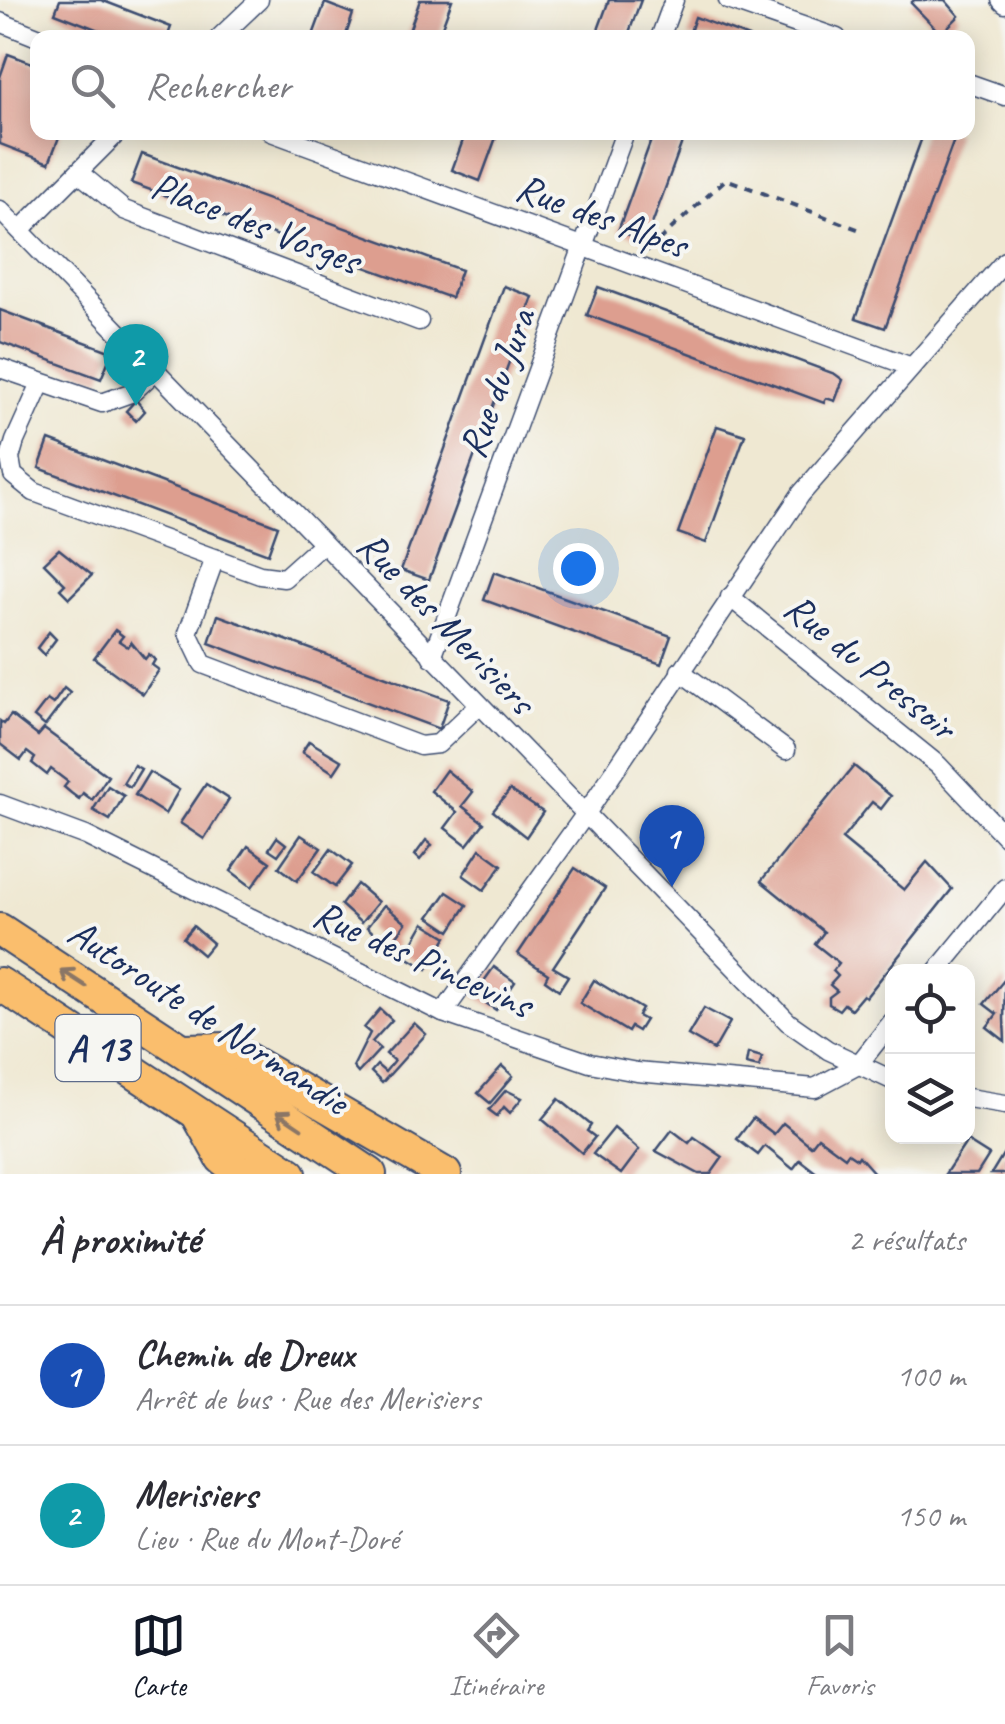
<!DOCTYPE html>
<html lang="fr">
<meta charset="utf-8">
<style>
:root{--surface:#fff;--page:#f7f7f7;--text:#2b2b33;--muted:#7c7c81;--line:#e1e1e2;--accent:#111827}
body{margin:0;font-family:Caveat,sans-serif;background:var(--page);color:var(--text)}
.controls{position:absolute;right:30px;bottom:30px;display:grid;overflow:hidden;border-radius:20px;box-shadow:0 5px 25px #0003}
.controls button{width:90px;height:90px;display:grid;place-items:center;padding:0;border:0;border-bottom:2px solid var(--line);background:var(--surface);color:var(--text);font:50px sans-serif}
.you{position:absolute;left:578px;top:568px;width:35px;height:35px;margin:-25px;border:8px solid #fff;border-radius:50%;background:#1a73e8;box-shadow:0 0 0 15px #1a73e833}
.badge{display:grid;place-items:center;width:65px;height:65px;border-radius:50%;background:var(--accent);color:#fff;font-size:32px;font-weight:700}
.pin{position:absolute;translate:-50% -82px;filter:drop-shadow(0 2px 5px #0008)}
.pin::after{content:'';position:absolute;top:52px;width:35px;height:30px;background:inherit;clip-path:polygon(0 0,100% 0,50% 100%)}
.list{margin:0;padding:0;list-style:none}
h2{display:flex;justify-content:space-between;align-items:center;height:130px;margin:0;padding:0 40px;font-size:42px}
h2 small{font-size:32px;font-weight:400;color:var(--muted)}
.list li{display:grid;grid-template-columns:65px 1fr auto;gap:30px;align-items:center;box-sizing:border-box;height:140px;padding:0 40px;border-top:2px solid var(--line)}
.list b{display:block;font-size:38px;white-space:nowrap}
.list p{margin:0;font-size:32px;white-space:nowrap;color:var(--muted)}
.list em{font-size:32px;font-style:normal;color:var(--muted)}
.icon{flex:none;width:55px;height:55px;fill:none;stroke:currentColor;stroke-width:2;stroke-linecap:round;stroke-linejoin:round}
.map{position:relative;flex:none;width:1005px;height:1174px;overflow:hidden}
.search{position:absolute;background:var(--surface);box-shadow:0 5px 25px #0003;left:30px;right:30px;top:30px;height:110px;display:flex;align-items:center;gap:25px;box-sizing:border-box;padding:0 35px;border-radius:20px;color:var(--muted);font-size:38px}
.sheet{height:410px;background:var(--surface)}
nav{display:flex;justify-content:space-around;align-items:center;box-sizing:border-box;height:140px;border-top:2px solid var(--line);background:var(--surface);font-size:28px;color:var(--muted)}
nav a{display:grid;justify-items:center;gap:5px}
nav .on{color:var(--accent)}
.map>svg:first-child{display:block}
.building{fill:#dd9e8f}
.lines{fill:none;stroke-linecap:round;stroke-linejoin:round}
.minor-casing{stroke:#3b4b6f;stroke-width:21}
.motorway-casing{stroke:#3b4b6f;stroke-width:36}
.path{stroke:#3b4b6f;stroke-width:4;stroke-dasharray:8 8;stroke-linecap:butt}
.minor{stroke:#fff;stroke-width:18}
.motorway{stroke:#fabe6d;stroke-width:32}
.oneway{stroke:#8a7666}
.labels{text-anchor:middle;stroke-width:8;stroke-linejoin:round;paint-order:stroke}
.shield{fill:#f6f6f2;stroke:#5d6b8a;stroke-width:2.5}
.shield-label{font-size:38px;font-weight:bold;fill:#1b2f5e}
.street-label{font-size:40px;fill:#1b2f5e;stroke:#f6f6f2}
</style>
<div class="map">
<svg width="1005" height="1174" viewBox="0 0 1005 1174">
<rect width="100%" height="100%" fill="#f6f6f2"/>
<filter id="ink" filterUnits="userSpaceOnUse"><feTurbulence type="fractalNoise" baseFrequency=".01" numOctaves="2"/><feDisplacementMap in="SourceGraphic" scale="20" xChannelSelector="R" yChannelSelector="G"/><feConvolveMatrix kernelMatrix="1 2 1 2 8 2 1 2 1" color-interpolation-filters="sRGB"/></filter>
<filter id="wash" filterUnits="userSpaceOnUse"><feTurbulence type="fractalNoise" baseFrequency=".0048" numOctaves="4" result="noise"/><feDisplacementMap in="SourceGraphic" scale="40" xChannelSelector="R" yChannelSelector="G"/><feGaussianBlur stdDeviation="2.25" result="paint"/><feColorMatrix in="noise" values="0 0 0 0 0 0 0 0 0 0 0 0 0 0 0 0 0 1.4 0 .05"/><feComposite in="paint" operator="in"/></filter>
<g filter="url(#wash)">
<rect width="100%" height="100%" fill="#efe8d2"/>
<g id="blocks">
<g class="building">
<path d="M60,0H101L171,27L167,38H119L55,13Z"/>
<path d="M420,0H452L438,38L408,34Z"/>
<path d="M609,0H641L627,38H595Z"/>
<path d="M914,0H945L959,16L941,34L911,3Z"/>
<path d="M325,3L353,14L345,38H312Z"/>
<path d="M695,17L749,37V38H688Z"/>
<path d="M8,54L38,65V132H61L49,163L0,144V77Z"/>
<path d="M466,132H498L480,181L452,170Z"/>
<path d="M654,132L685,134L646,241L618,231Z"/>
<path d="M924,132H957L885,328L856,318Z"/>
<path d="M142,154L461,270L451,298L131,183Z"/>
<path d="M504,286L533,297L429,580L401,570Z"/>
<path d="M598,287L835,374L843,380L835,401L826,398L824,403L587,315Z"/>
<path d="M0,310L112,352L101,379L0,342Z"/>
<path d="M136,400L145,411L136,421L126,411Z"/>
<path d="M717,426L745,435L706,543L678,533Z"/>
<path d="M49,440L278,526L268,554L39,468Z"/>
<path d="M59,549L92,575L69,598L60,589L65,584L44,563Z"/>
<path d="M494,572L671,636L661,664L484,600Z"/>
<path d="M218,615L449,700L439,729L209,643Z"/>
<path d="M115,630L123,636L119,641L128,647L131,642L145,659L149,654L155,660L152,665L159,670L143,694L94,658Z"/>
<path d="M49,632L56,639L44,655L37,648Z"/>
<path d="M64,688L70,693L45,726L34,717L47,700L53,704Z"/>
<path d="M11,715L38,736L44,729L108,776L92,800L83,793L79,799L71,793L64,787L68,782L51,769L47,775L32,763L35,758L27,752L21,760L0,744V721L4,724Z"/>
<path d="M309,741L342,761L334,773L302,752Z"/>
<path d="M134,765L141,769L130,787L123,783Z"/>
<path d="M854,766L891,796L881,809L872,802L842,839L904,890L927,862L952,889L866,997L863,995L851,1009L844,1004L839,1010L829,1004V997L837,991L830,985L838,976L833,971L839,963L815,944L824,932L761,881Z"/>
<path d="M446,770L473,792L462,806L484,823L467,845L445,828L457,812L431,791Z"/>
<path d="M149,772L179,790L165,814L135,795Z"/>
<path d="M206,784L229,799L204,839L180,823Z"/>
<path d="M108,786L124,796L110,820L93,810Z"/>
<path d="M510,790L543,812L526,837L493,811Z"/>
<path d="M301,835L321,848L297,881L279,867Z"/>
<path d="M277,837L286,844L278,855L269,849Z"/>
<path d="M426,840L432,845L420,860L415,855Z"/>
<path d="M248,846L270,862L252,887L231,871Z"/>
<path d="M331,849L352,865L335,887L314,872Z"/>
<path d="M480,849L502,865L484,890L463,875Z"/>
<path d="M575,868L605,888L553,967L568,976L559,990L545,980L548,974L518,954Z"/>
<path d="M357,884L378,902L361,923L341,905Z"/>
<path d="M447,892L467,905L450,931L429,917Z"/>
<path d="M384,905L406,923L394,940L398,943L393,951L367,927Z"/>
<path d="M424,923L447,937L427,969L405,956Z"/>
<path d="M193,926L213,943L203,955L183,938Z"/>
<path d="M494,967L515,982L496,1010L474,995Z"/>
<path d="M1005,979L1004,1019L1005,1041L987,1027L997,1014L984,1004Z"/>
<path d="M594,980L642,1009L638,1016L645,1020L638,1031L631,1027L628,1032L580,1003Z"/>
<path d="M704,1008L730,1022L714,1050L688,1035Z"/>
<path d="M380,1009L392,1020L372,1042L380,1049L358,1073L353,1067L370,1033L364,1028Z"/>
<path d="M414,1023L426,1034L382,1083L371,1072L377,1065L385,1072L394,1061L386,1054Z"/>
<path d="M748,1053L762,1057L759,1067L746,1064Z"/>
<path d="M502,1066L513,1076L490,1103L478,1093Z"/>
<path d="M506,1090L522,1098L510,1113L504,1107L497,1116L489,1110Z"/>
<path d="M559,1099L591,1125L587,1131L595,1137L582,1153L542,1119Z"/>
<path d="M753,1118L774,1134L783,1123L811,1146L818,1137L845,1157L848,1153L857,1159L859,1156L875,1174H818L800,1160L793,1169L765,1146L758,1155L737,1139Z"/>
<path d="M614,1128L639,1150L621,1174L593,1154Z"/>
<path d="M672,1130L689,1143L694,1137L723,1157L711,1174H699L656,1151Z"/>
<path d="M967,1141L989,1155L977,1174H945Z"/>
<path d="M1005,1151V1174H991Z"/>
</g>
</g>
</g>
<g filter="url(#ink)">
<use href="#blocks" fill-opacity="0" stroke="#3b4b6f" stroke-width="2.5"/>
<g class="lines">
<defs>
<g id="minor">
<path d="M728,0L837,38"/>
<path d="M1001,0L1005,4"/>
<path d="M0,22L40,38"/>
<path d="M219,38L259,0"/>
<path d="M660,38L674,0"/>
<path d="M968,83L1005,96"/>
<path d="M271,132L909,366"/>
<path d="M78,172L124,210L419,321"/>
<path d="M0,210L788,1022L828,1050L892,1080"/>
<path d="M20,230L118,132"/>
<path d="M0,368L102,403L133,392L157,369"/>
<path d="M41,383L15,441L10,458L13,475L34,492L260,575L284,578L322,544"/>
<path d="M215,558L188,633L203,664L420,746L438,744L479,705"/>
<path d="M730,597L938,765L1005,836"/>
<path d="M432,657L625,132"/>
<path d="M680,671L786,750"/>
<path d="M0,804L86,836L443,1013L590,1063L637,1072L815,1088L858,1065L892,1022"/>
<path d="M936,972L1005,888"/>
<path d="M443,1013L587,812L801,494L1005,261"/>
<path d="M968,1098L1005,1104"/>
</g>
<g id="motorway">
<path d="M0,930L370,1174"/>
<path d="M0,984L290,1174"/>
<path d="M184,1050L229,1049L445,1174"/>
<path d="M198,1115L222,1158L243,1174"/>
</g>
</defs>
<use href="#minor" class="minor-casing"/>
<use href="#motorway" class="motorway-casing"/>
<path class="path" d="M647,251L726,179L860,230"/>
<use href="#minor" class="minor"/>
<use href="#motorway" class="motorway"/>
</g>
<defs><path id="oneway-shaft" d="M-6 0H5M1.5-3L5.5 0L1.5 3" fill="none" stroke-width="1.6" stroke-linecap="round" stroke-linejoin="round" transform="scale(2.5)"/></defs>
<g class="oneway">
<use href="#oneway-shaft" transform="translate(73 978) rotate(-147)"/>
<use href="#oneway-shaft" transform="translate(289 1120) rotate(-146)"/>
</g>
</g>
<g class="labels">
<rect class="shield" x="55.5" y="1015" width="85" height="66" rx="8"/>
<g class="shield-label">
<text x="98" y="1061">A 13</text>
</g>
<g class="street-label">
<text transform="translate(602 215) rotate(20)" y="14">Rue des Alpes</text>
<text transform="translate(256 222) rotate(21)" y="14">Place des Vosges</text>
<text transform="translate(496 383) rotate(-70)" y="14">Rue du Jura</text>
<text transform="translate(447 622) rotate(46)" y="14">Rue des Merisiers</text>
<text transform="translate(871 666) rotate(39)" y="14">Rue du Pressoir</text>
<text transform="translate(423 958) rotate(24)" y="14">Rue des Pincevins</text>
<text transform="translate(209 1016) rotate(33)" y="14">Autoroute de Normandie</text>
</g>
</g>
</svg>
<div class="controls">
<button><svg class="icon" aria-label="locate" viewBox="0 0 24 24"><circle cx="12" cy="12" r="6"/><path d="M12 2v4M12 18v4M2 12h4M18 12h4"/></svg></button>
<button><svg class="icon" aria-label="layers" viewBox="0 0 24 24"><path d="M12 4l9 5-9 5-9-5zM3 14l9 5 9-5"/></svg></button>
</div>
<div class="you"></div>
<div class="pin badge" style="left:672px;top:887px;background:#1a4fb4">1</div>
<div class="pin badge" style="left:136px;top:406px;background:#0f9aa8">2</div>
<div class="search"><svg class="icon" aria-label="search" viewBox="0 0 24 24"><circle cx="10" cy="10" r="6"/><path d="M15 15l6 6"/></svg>Rechercher</div>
</div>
<section class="sheet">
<h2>À proximité<small>2 résultats</small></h2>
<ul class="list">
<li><span class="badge" style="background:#1a4fb4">1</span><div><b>Chemin de Dreux</b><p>Arrêt de bus · Rue des Merisiers</p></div><em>100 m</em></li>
<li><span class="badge" style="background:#0f9aa8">2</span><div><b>Merisiers</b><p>Lieu · Rue du Mont-Doré</p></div><em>150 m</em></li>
</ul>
</section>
<nav>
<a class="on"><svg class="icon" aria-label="map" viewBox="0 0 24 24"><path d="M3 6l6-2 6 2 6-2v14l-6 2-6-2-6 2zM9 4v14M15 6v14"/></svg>Carte</a>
<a><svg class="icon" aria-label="directions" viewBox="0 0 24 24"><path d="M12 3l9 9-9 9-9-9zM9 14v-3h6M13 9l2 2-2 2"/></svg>Itinéraire</a>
<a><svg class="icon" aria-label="saved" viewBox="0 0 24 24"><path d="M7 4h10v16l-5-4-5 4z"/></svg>Favoris</a>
</nav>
